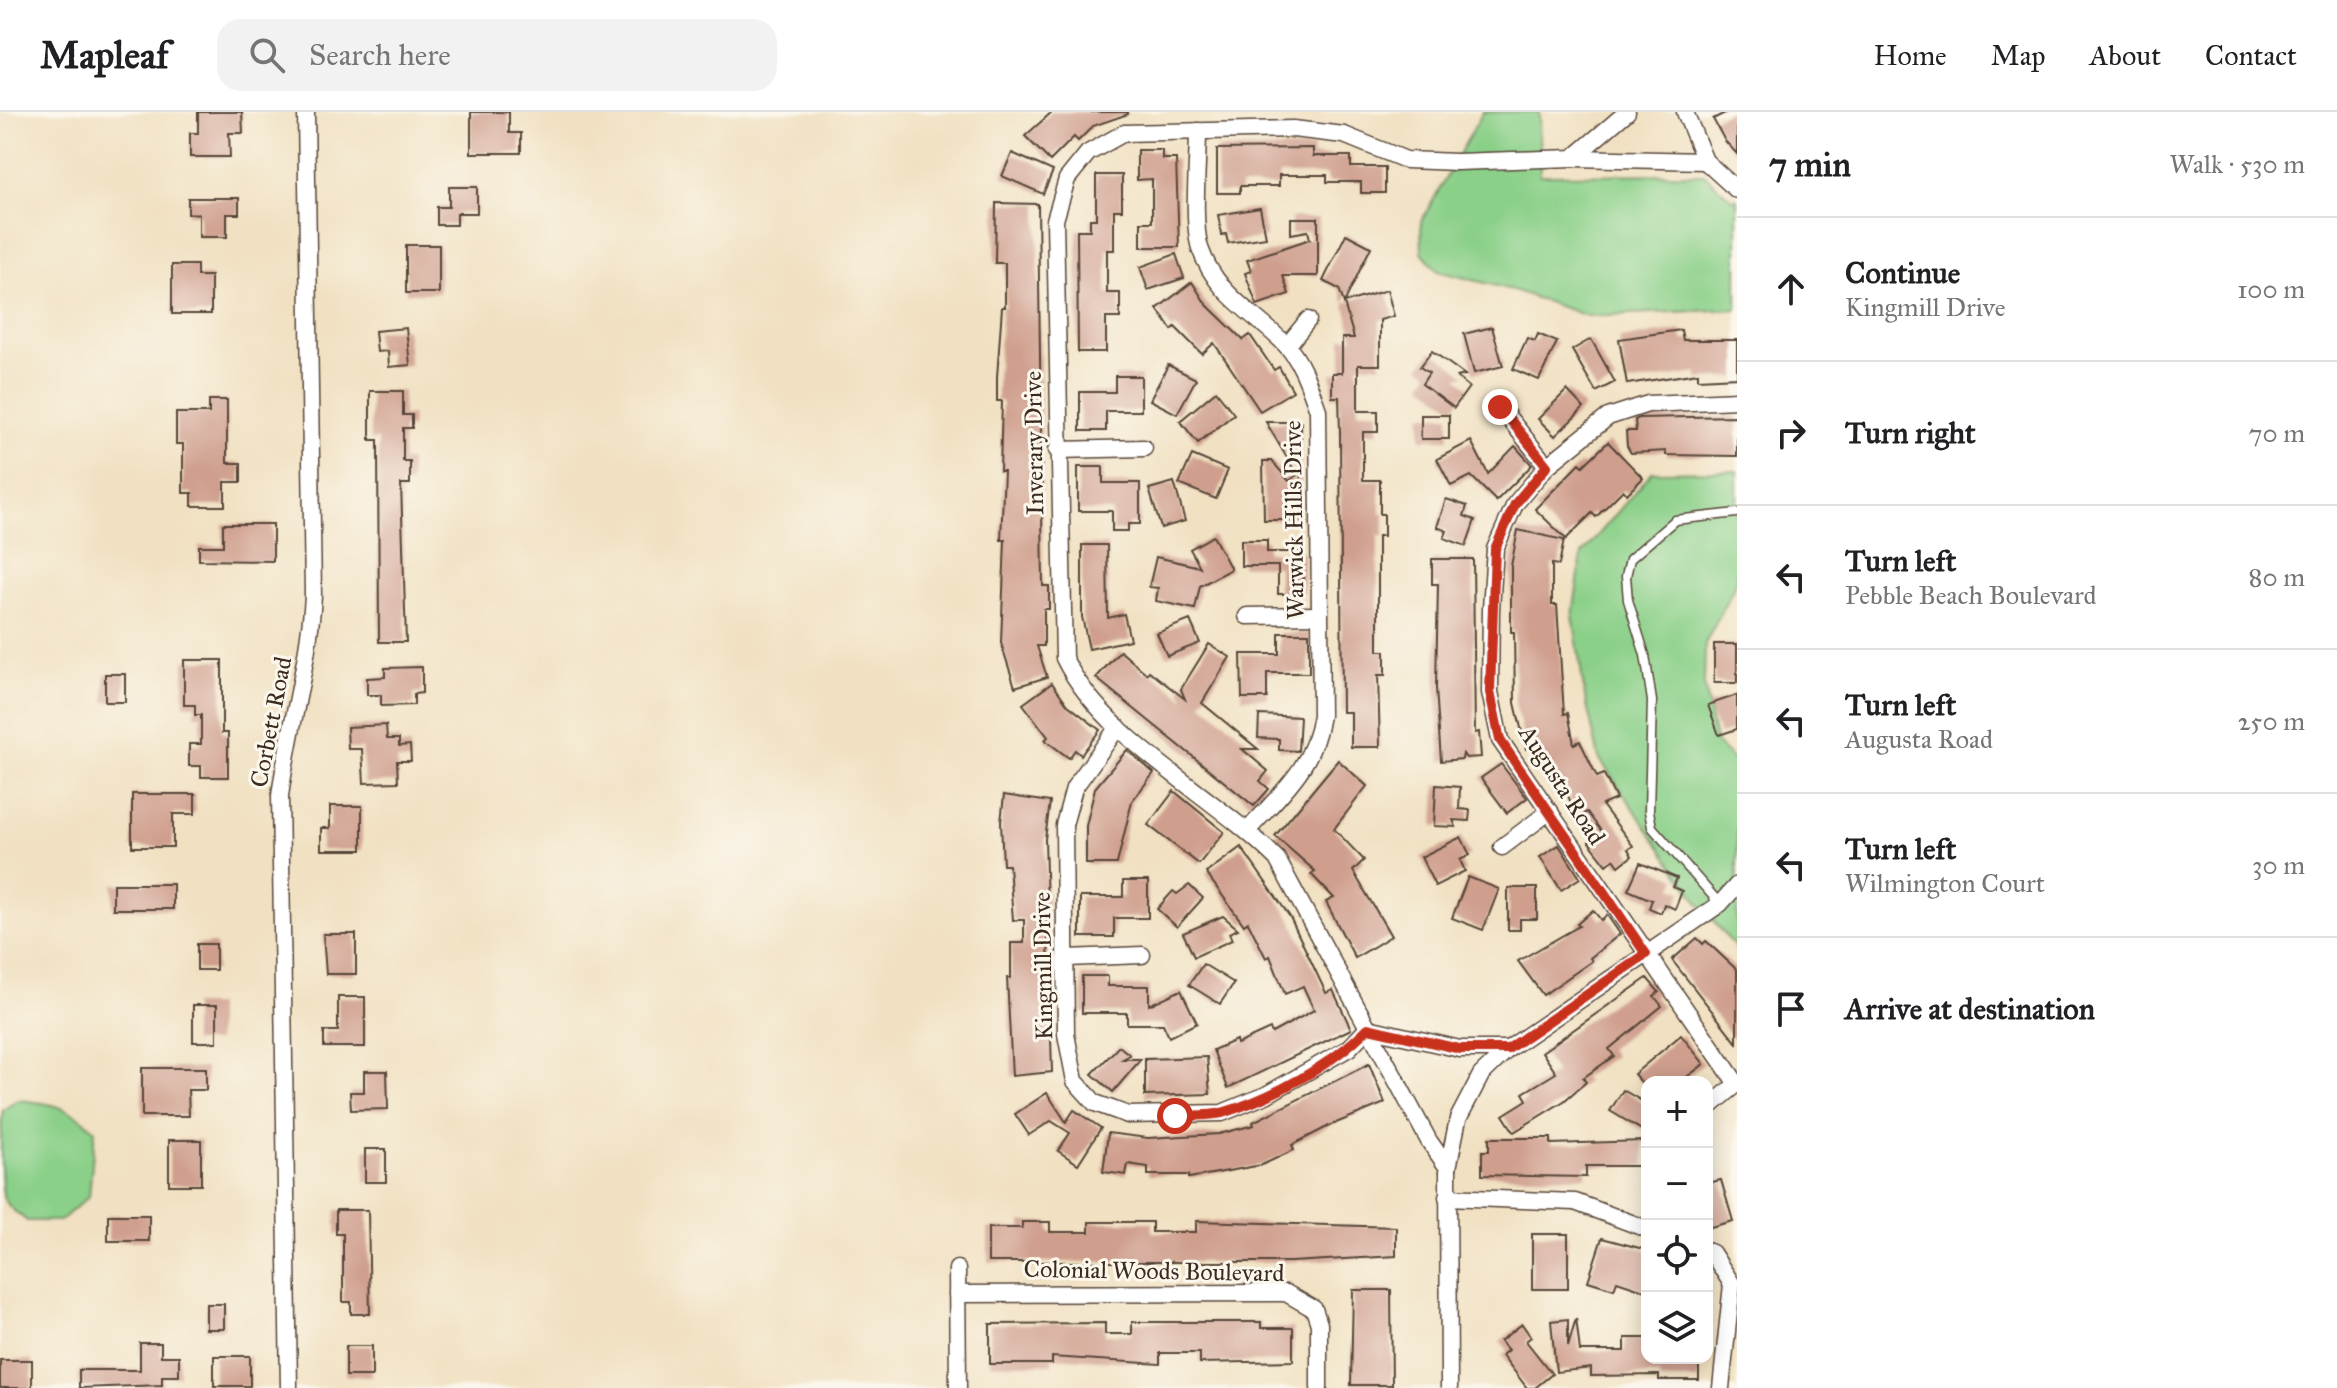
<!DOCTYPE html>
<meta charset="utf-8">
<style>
:root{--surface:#fff;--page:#f2f2f2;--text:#202124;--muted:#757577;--line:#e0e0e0}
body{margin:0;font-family:"IM FELL Great Primer",serif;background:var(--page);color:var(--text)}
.controls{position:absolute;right:24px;bottom:24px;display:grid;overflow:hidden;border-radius:16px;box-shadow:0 4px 20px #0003}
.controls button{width:72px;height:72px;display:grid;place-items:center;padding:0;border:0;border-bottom:2px solid var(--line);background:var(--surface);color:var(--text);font:40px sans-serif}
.stop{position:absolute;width:24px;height:24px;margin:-18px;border:6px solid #c8321e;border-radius:50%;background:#fff}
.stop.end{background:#c8321e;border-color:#fff;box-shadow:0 2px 8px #0008}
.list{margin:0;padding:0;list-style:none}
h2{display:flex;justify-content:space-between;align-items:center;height:104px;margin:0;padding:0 32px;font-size:34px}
h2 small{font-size:26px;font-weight:400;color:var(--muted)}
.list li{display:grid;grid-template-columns:52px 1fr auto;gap:24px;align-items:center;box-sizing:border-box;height:144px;padding:0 32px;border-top:2px solid var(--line)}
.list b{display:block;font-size:30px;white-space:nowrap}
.list p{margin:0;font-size:26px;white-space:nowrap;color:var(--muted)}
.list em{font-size:26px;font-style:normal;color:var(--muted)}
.icon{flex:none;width:44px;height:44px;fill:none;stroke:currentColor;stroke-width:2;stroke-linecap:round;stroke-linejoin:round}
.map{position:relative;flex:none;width:1737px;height:1276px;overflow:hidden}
header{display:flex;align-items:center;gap:48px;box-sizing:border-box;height:112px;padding:0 40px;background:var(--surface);border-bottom:2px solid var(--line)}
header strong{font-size:38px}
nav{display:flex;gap:44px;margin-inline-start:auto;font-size:28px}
.search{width:560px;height:72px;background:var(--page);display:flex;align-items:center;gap:20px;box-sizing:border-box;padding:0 28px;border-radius:24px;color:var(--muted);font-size:30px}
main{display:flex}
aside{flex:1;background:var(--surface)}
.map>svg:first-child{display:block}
.green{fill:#8bd089;stroke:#637d54;stroke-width:2}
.building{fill:#cf9e8d}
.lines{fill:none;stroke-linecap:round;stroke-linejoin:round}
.lane-casing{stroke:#564537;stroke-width:11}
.street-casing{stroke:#564537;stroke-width:19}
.lane{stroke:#fff;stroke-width:8}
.street{stroke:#fff;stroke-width:16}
.route{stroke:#c8321e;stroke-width:10}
.labels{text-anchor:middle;stroke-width:6;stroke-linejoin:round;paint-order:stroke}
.street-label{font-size:24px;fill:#3b2a1e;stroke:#fbf7ec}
</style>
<header>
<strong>Mapleaf</strong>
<div class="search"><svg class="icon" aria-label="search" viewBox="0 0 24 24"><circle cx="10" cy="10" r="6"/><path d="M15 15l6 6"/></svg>Search here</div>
<nav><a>Home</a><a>Map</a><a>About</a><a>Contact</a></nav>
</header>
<main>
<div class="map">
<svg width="1737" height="1276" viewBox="0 0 1737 1276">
<rect width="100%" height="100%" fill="#fbf7ec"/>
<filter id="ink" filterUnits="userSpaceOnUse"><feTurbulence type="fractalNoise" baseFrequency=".0125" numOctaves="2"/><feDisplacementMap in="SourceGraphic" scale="16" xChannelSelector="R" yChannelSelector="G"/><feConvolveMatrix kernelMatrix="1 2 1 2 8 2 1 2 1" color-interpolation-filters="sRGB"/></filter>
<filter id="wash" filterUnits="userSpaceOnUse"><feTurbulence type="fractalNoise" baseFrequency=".006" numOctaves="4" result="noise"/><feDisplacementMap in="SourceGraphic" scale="32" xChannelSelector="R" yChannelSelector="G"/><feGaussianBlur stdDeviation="1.8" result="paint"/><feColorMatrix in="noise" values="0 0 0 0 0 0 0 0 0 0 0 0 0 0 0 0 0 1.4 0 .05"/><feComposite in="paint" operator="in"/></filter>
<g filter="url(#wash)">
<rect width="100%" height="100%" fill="#f1e1c2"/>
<g class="green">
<path d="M1483,0H1539L1540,63L1704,62L1733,88L1737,86V197L1587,204L1516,179L1438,159L1422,140L1421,110Z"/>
<path d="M1737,359V469L1705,532L1704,573L1715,629L1737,652V838L1698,790L1599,646L1585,585L1573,503L1582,442L1652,360Z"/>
<path d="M18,988C50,991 71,994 95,1018L89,1084L60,1109H27C20,1103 8,1096 4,1087C0,1072 0,1016 3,998Z"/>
</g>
<g id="blocks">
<g class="building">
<path d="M198,0H242L243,21H229L230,45H190V21H198Z"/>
<path d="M471,0H509V21H521V41H471Z"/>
<path d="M1052,0H1128V2L1093,14L1078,29L1074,25L1050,49L1025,24Z"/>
<path d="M1727,0H1737V42L1725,29L1713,7Z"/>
<path d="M1313,36V44H1351V55H1385V81H1361V70H1327V63H1279V74H1240V81H1217V37Z"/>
<path d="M1137,38H1162V47H1176L1179,135H1141V110H1152V67L1137,68Z"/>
<path d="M1012,41L1053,59L1043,82L1002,64Z"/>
<path d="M1096,63H1122V98H1114V138H1107V181H1120V206H1106V240H1078L1077,118H1090V107H1096Z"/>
<path d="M449,75H477V101H457V113H437V95H449Z"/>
<path d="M188,86H239V102H227V125H199V102H188Z"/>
<path d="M996,91L1038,92L1043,474H1049V497H1044V534H1037L1047,565L1015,575L1001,531L1005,428H1001L1004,359H1000L1002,289H997V265L1002,195H1005V151H995Z"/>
<path d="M1260,96L1266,125L1228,131L1226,122L1222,123L1218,103Z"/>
<path d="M1291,106H1318V164H1283L1289,182L1257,193L1245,161L1251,159L1247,148L1310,127L1308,119L1291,122Z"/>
<path d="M1346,122L1371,135L1344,191L1339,177L1323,169Z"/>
<rect x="406" y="133" width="33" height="48"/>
<path d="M1176,142L1184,166L1148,178L1140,155Z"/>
<path d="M172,153H197V164H211V202H172Z"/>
<path d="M1192,170L1206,192L1243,228L1250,223L1274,258L1279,255L1293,279L1260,299L1214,231L1202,242L1175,215L1172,218L1157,197Z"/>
<path d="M1387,178L1394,204L1380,208V253H1358V299H1378V320H1363V368H1380V402H1384V424H1378V539H1385V563H1378L1380,635H1351V600H1342L1340,320L1339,285H1332V261H1342V226H1354L1344,191Z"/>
<path d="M1492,215L1503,254L1474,261L1464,222Z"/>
<path d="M406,216L410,253L389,255L388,239L377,240L375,219Z"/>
<path d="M1681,218L1683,228H1737V265L1698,267V261L1627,272L1619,227Z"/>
<path d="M1538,222L1557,230L1539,268L1513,257L1527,226L1535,229Z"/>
<path d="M1591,227L1615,270L1596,280L1572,238Z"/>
<path d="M1432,239L1465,263L1457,265L1469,275L1454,296L1422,272L1429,261L1420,255Z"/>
<path d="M1168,253L1196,267L1177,302L1150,288Z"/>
<path d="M1115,264H1141V299H1106V319H1080V280H1115Z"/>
<path d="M1567,278L1584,296L1555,324L1538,307Z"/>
<path d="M370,279H403V303H412V316H403V349H410V372H401L406,530H379L378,328H370Z"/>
<path d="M1216,279L1234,302L1198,331L1180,309Z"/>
<path d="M209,288H227V351H241V370H225V394H192V381H183V332H176V301H209Z"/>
<rect x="1421" y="303" width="28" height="24"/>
<path d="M1737,304V344L1666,343V339L1631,341L1627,334L1626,319H1636L1635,308L1639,306Z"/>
<path d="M1266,310H1301V408H1264L1263,349H1272L1289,369L1297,363Z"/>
<path d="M1471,329L1488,362L1515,334L1532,353L1496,389L1471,364L1451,374L1437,347Z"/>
<path d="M1608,330L1643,366L1627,382L1623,378L1596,405L1592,401L1566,427L1535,397L1580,351L1583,354Z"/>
<path d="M1192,343L1228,358L1216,387L1179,372Z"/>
<path d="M1078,355H1103V371H1140V412H1128V419H1112V399H1078Z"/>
<path d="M1174,370L1185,409L1161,416L1149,377Z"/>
<path d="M1446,387L1467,394L1464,404L1475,408L1466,434L1444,426L1447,419L1437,415Z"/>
<path d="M223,412H273V449L199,448V434H223Z"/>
<path d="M1518,418L1564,428L1559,453L1552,452V493H1557L1564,602L1568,601L1574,632L1580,629L1597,665L1604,662L1616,687L1602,693L1633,734L1628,737L1632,744L1619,754L1614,747L1607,753L1589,730L1602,720L1587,700L1577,705L1563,672L1555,675L1535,635L1526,637L1515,591L1514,520H1511V454Z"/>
<path d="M1213,424L1231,457L1200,474L1195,497L1156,489L1158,476L1149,475L1156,445L1200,455L1190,437Z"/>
<path d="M1241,428H1267V440H1303V482H1278V454H1241Z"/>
<path d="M1082,433H1107L1108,506L1124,502L1130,528L1089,537L1082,505Z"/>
<path d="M1432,447H1473L1475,621L1479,620L1481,645L1466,646L1463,642L1462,647L1441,649L1436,576L1438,472H1432Z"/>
<path d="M1190,508L1200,531L1167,544L1157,521Z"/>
<path d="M1279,521H1309V561H1267V586H1242L1241,542H1279Z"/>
<path d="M1209,532L1230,545L1202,591L1258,637H1242L1268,659L1260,669L1269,677L1254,694L1096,566L1120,539L1147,562L1149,559L1185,587L1181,577Z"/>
<rect x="1714" y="532" width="23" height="39"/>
<path d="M184,548H222V621H228V665H201V654H189V632H201V603H195V593H184Z"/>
<path d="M422,555V581L414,582V593L381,594V583H367V566L385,565V556Z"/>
<rect x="105" y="562" width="20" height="28"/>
<path d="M1052,571L1068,593L1100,618L1081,643L1075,638L1069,646L1045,628L1048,625L1023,592Z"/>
<path d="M1737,583V617L1719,623L1708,593Z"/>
<path d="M1259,603L1300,605L1298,639L1279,638V627L1258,626Z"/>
<path d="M386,613L387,627H399V634L410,633L411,649H397L398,670L364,671L362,637H348L347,615Z"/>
<path d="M1127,638L1154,661L1132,689L1117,752H1086V714L1095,676Z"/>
<path d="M1338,648L1367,674L1334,717L1364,748L1353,759L1391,824L1355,846L1326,790L1334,786L1311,762L1315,759L1275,724Z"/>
<path d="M1501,652L1527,686L1507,701L1481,666Z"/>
<path d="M1436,673L1460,675L1459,697L1470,698L1469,709L1453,708L1456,715L1434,714Z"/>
<path d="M1174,679L1224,720L1199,752L1148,713Z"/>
<path d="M132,682H195V702H173V735H132Z"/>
<path d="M1004,683L1050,690L1045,727L1052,960L1012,964L1007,866H1011V831H1024V808H1013L1009,753H1003L1001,710Z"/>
<path d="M330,694H362V738H321V716H330Z"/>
<path d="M1461,725L1470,743L1460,748L1465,759L1435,774L1421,745Z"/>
<path d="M1559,733L1580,766L1561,778L1540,745Z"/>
<path d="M1241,735L1290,805L1326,881L1333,878L1351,917L1228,976L1213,938L1236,928L1237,932L1270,917L1272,921L1314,898L1303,874L1285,882L1270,844L1266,846L1248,810L1244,813L1206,761Z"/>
<path d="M1640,751L1677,766L1673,775L1682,779L1675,797L1664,792L1661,801L1649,796L1652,788L1628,778Z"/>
<path d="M1468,765L1499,777L1483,818L1452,806Z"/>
<path d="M1123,769H1148V806H1114V825H1080V785H1123Z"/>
<rect x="113" y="772" width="60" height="25"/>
<path d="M1189,773L1203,786L1177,815L1157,797L1173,779L1177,782Z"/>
<path d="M1508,776H1537V807H1520V818H1508Z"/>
<path d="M1593,798L1601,808L1607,803L1620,822L1590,846L1592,849L1543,883L1518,849L1579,814L1577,812Z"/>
<path d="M1223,804L1238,817L1229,821L1232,828L1194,845L1183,821Z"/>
<path d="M323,822H356V862H326Z"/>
<path d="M1697,826L1703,832L1706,829L1737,858V931L1672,848Z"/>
<rect x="197" y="832" width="19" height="26"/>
<path d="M1203,852L1234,871L1220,892L1189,873Z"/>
<path d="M1082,864H1108V874H1149V893L1181,878L1197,911L1169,925L1163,912H1127V901H1082Z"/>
<path d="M1647,866L1659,880L1654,884L1662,894L1609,937L1614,944L1583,966L1586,970L1564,989L1514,1020L1503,1003L1527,988L1523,981L1556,961L1542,940Z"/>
<path d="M338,885H365V935H324V919H338Z"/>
<rect x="193" y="893" width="24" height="37"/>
<path d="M1681,923L1704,952L1680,970H1641L1634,962Z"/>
<path d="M1119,934L1130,943L1123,947H1141L1113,980L1092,962Z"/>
<path d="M1207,945L1210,982L1145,984V947Z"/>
<path d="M1369,952L1385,991L1331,1013L1292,1033L1294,1038L1262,1053L1189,1066V1063H1148V1055L1128,1052L1126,1063L1103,1060L1108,1021L1148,1026L1219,1022L1254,1013L1253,1010Z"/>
<path d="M142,956H206V978H188L189,1004H142Z"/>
<path d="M364,959H387L388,997L351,998L350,980H364Z"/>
<path d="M1623,978L1647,992V1009L1642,1018L1610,999Z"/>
<path d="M1047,981L1066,1010L1074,998L1101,1016L1078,1052L1058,1039L1070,1021L1051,1009L1029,1023L1015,1002Z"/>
<path d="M1489,1026H1551V1032L1644,1029V1054H1586V1065L1482,1063V1039H1489Z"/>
<rect x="169" y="1028" width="32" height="45"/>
<rect x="365" y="1037" width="21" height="33"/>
<path d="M1721,1068L1733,1109L1707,1116V1071Z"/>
<path d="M336,1098H368L370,1202H351V1190H343V1122H336Z"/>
<rect x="108" y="1103" width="41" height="26"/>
<path d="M1196,1109L1396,1115V1144L1291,1150H988V1116H1022V1110H1050V1120H1089V1110H1152V1120H1196Z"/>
<rect x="1532" y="1122" width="36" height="55"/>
<path d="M1602,1126L1647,1138V1179L1617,1169L1614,1177L1588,1169Z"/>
<path d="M1353,1178H1391L1392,1273H1351Z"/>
<rect x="206" y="1192" width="18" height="25"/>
<path d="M1576,1206L1580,1239H1625V1226H1647V1246H1699V1268H1659V1263L1591,1264V1256L1556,1260L1551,1209L1568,1207V1234Z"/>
<path d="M1132,1210H1261V1216H1293V1249L1200,1251V1241H1160V1252L1052,1245V1252H990V1212L1105,1211V1222H1132Z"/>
<path d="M1522,1212L1531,1225L1526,1229L1552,1262L1535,1276H1527L1502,1243L1508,1238L1500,1229Z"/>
<path d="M140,1231H161V1244H179V1264H162V1273L79,1276V1258H140Z"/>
<rect x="346" y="1234" width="26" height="30"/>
<rect x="214" y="1244" width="36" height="30"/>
<rect x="0" y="1248" width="32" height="28"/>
</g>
</g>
</g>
<g filter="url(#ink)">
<use href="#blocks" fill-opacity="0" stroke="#564537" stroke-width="2"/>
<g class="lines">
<defs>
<path id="lane" d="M1720,792L1652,715L1649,699L1652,589L1645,543L1628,488L1626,464L1630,447L1675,408L1737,401"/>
<g id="street">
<path d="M1685,0L1705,49L1737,78"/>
<path d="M1198,19C1198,49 1192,110 1200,136C1216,183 1253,200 1285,232C1302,249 1310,276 1318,298L1321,603C1314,655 1282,680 1248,718"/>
<path d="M1573,46L1705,49"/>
<path d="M1287,234L1308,208"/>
<path d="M1737,288L1648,292L1608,305L1547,354L1515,392L1495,437L1491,497L1490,580L1500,628L1737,972"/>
<path d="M1500,295L1547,354"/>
<path d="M1057,338L1144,336"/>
<path d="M1247,504L1319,503"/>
<path d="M1118,615L1074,676L1064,713L1066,922L1075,969L1095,991L1128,1003L1222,1001L1266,983L1349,936L1368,916L1460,937H1508"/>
<path d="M1502,735L1550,699"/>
<path d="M1067,846L1142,843"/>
<path d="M1707,997L1737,972"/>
<path d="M1448,1056L1429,1029L1277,747C1213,682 1104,628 1064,546L1055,108L1067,67L1088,41L1124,21L1293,17L1344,23L1406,48L1457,50L1573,46L1627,0"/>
<path d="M1447,1085L1575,1090L1647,1117"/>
<path d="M1707,1139L1712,1141L1732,1172L1721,1276"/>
<path d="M957,1157L958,1276"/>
<path d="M957,1182L1286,1181L1314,1197L1319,1212V1276"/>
<path d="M289,1276L280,684C289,616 309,551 313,484L306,0"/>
<path d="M1449,1276L1448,1056L1458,1007L1481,963L1508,937L1720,792L1737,773"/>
</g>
</defs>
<use href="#lane" class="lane-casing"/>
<use href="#street" class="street-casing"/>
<use href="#lane" class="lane"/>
<use href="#street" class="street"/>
</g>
</g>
<g class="lines" filter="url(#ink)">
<path class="route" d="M1175,1004C1191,1003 1210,1005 1225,1000C1274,985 1332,953 1368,916L1460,937H1508L1646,842L1500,628L1490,580L1495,437L1515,392L1547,354L1500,295"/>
</g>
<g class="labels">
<g class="street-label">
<text transform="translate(1034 331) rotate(-91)" y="8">Inverary Drive</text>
<text transform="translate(1294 408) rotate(-91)" y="8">Warwick Hills Drive</text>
<text transform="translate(271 610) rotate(-79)" y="8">Corbett Road</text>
<text transform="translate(1562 673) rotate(57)" y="8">Augusta Road</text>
<text transform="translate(1043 854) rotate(-91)" y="8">Kingmill Drive</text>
<text transform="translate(1154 1159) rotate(1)" y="8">Colonial Woods Boulevard</text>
</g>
</g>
</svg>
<div class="controls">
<button>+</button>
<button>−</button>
<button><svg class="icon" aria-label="locate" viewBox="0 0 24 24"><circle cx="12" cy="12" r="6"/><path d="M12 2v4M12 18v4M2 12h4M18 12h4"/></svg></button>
<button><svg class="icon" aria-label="layers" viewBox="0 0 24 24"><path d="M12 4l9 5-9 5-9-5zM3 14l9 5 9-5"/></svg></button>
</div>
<div class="stop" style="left:1175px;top:1004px"></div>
<div class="stop end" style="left:1500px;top:295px"></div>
</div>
<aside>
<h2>7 min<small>Walk · 530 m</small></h2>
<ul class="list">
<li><svg class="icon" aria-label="ahead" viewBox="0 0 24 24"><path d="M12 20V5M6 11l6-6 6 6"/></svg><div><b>Continue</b><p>Kingmill Drive</p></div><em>100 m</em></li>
<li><svg class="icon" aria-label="right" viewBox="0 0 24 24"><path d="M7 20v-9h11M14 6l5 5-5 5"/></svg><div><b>Turn right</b></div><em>70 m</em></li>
<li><svg class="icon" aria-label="left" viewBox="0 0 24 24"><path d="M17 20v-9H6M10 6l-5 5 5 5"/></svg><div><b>Turn left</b><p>Pebble Beach Boulevard</p></div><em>80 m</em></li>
<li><svg class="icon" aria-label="left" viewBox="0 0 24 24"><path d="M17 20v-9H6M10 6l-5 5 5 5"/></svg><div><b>Turn left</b><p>Augusta Road</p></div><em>250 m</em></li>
<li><svg class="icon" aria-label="left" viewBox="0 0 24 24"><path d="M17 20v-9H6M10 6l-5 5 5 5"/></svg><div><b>Turn left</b><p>Wilmington Court</p></div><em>30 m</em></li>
<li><svg class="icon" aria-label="arrive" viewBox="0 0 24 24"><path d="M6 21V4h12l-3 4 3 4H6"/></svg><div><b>Arrive at destination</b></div></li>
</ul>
</aside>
</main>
